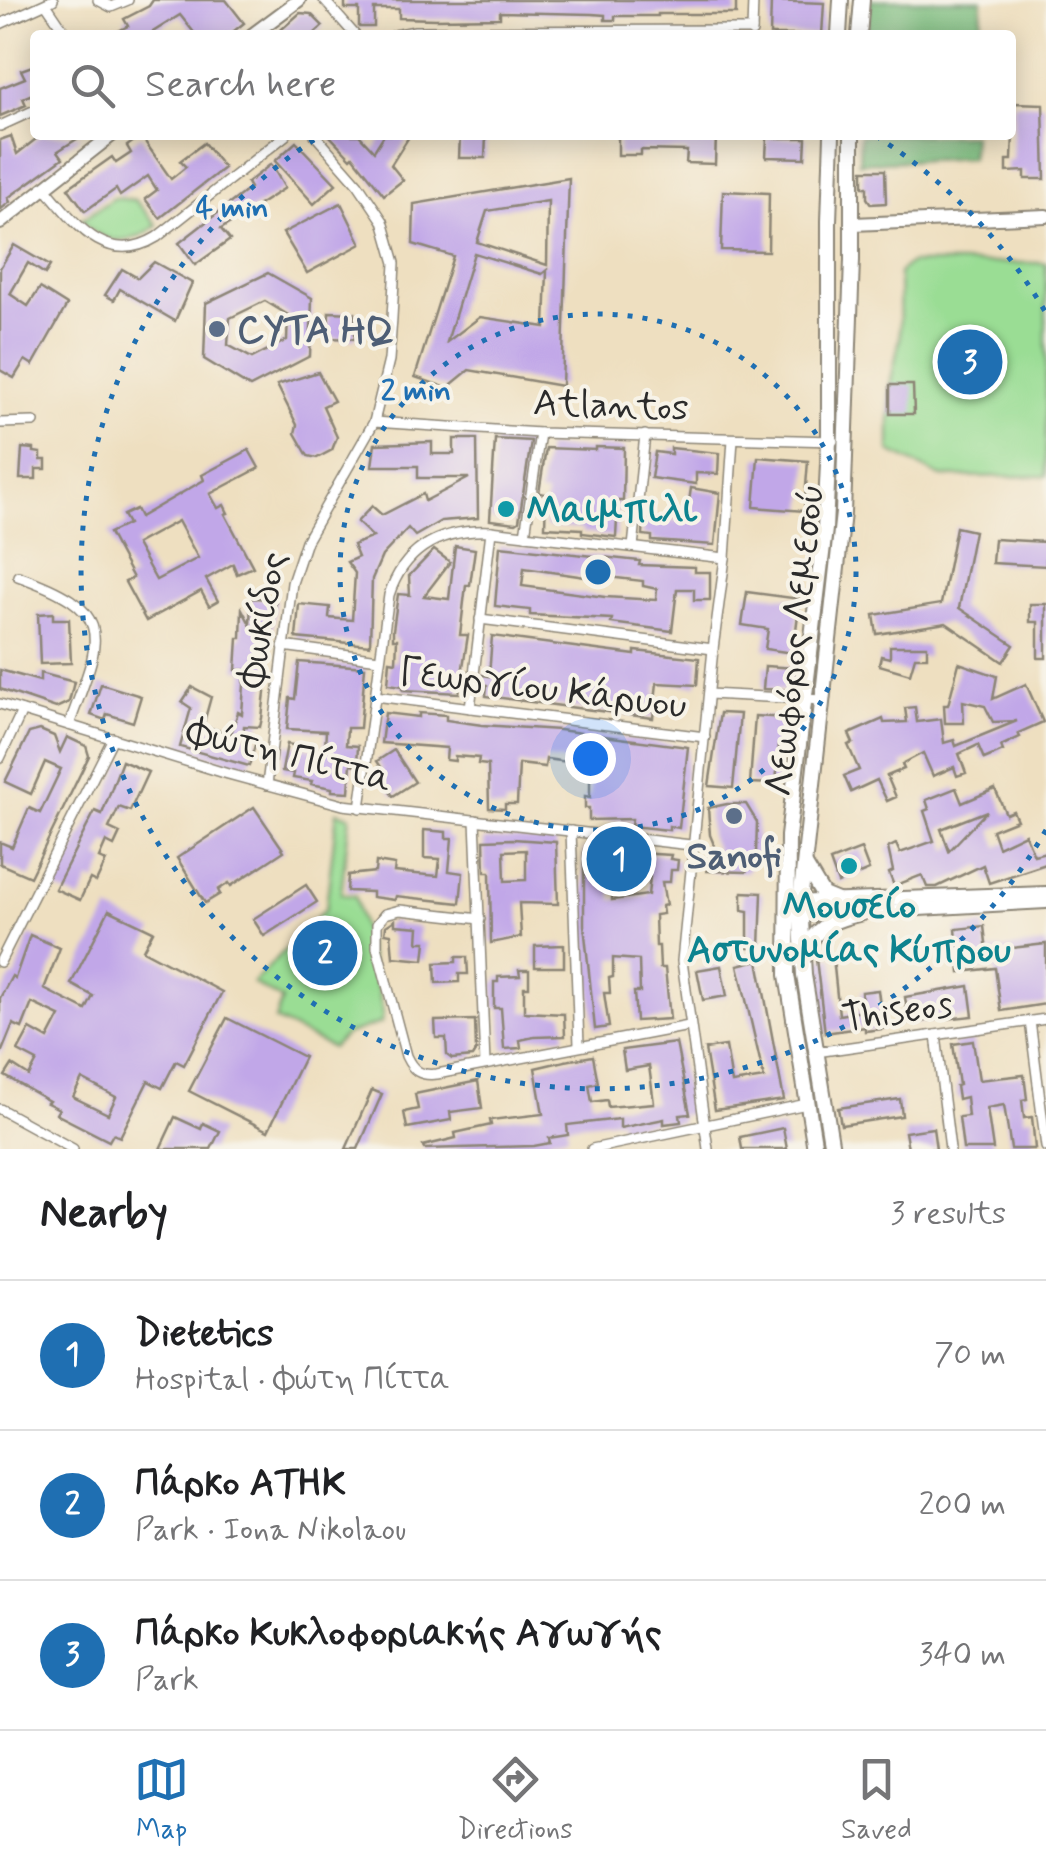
<!DOCTYPE html>
<meta charset="utf-8">
<style>
:root{--surface:#fff;--page:#f6f6f6;--text:#202124;--muted:#757577;--line:#e0e0e0;--accent:#1f6fb2}
body{margin:0;font-family:Mynerve,sans-serif;background:var(--page);color:var(--text)}
.you{position:absolute;left:590px;top:758px;width:35px;height:35px;margin:-25px;border:8px solid #fff;border-radius:50%;background:#1a73e8;box-shadow:0 0 0 15px #1a73e833}
.badge{display:grid;place-items:center;width:65px;height:65px;border-radius:50%;background:var(--accent);color:#fff;font-size:32px;font-weight:700}
.pin{position:absolute;translate:-50% -50%;border:5px solid #fff;box-shadow:0 2px 10px #0006}
.list{margin:0;padding:0;list-style:none}
h2{display:flex;justify-content:space-between;align-items:center;height:130px;margin:0;padding:0 40px;font-size:42px}
h2 small{font-size:32px;font-weight:400;color:var(--muted)}
.list li{display:grid;grid-template-columns:65px 1fr auto;gap:30px;align-items:center;box-sizing:border-box;height:150px;padding:0 40px;border-top:2px solid var(--line)}
.list b{display:block;font-size:38px;white-space:nowrap}
.list p{margin:0;font-size:32px;white-space:nowrap;color:var(--muted)}
.list em{font-size:32px;font-style:normal;color:var(--muted)}
.icon{flex:none;width:55px;height:55px;fill:none;stroke:currentColor;stroke-width:2;stroke-linecap:round;stroke-linejoin:round}
.map{position:relative;flex:none;width:1046px;height:1149px;overflow:hidden}
.search{position:absolute;background:var(--surface);box-shadow:0 5px 25px #0003;left:30px;right:30px;top:30px;height:110px;display:flex;align-items:center;gap:25px;box-sizing:border-box;padding:0 35px;border-radius:10px;color:var(--muted);font-size:38px}
.sheet{height:580px;background:var(--surface)}
nav{display:flex;justify-content:space-around;align-items:center;box-sizing:border-box;height:140px;border-top:2px solid var(--line);background:var(--surface);font-size:28px;color:var(--muted)}
nav a{display:grid;justify-items:center;gap:5px}
nav .on{color:var(--accent)}
.map>svg:first-child{display:block}
.green{fill:#9add94;stroke:#628460;stroke-width:2.5}
.forest{fill:#7bbc7e;stroke:#537454;stroke-width:2.5}
.building{fill:#c1a7e8;fill-rule:evenodd}
.lines{fill:none;stroke-linecap:round;stroke-linejoin:round}
.street-casing{stroke:#8c8576;stroke-width:12}
.secondary-casing{stroke:#8c8576;stroke-width:16}
.primary-casing{stroke:#8c8576;stroke-width:18}
.street{stroke:#fff;stroke-width:9}
.secondary{stroke:#fff;stroke-width:12}
.primary{stroke:#fff;stroke-width:14}
.ring{fill:none;stroke:#1f6fb2;stroke-width:5;stroke-dasharray:5 10}
.service-dot{fill:#5c6f8a;stroke:#f7f3e8;stroke-width:4}
.culture-dot{fill:#0f9aa8;stroke:#f7f3e8;stroke-width:4}
.labels{text-anchor:middle;stroke-width:8;stroke-linejoin:round;paint-order:stroke}
.service-label{font-size:38px;font-weight:bold;fill:#4e5e75;stroke:#f7f3e8;text-anchor:start}
.street-label{font-size:38px;fill:#2b2b2b;stroke:#f7f3e8}
.culture-label{font-size:38px;font-weight:bold;fill:#0d838f;stroke:#f7f3e8;text-anchor:start}
.centre{fill:#1f6fb2;stroke:#f7f3e8;stroke-width:5}
.ring-label{font-size:30px;text-anchor:middle;font-weight:bold;fill:#1f6fb2;stroke:#f7f3e8;stroke-width:8;stroke-linejoin:round;paint-order:stroke}
</style>
<div class="map">
<svg width="1046" height="1149" viewBox="0 0 1046 1149">
<rect width="100%" height="100%" fill="#f7f3e8"/>
<filter id="ink" filterUnits="userSpaceOnUse"><feTurbulence type="fractalNoise" baseFrequency=".01" numOctaves="2"/><feDisplacementMap in="SourceGraphic" scale="20" xChannelSelector="R" yChannelSelector="G"/><feConvolveMatrix kernelMatrix="1 2 1 2 8 2 1 2 1" color-interpolation-filters="sRGB"/></filter>
<filter id="wash" filterUnits="userSpaceOnUse"><feTurbulence type="fractalNoise" baseFrequency=".0048" numOctaves="4" result="noise"/><feDisplacementMap in="SourceGraphic" scale="40" xChannelSelector="R" yChannelSelector="G"/><feGaussianBlur stdDeviation="2.25" result="paint"/><feColorMatrix in="noise" values="0 0 0 0 0 0 0 0 0 0 0 0 0 0 0 0 0 1.4 0 .05"/><feComposite in="paint" operator="in"/></filter>
<g filter="url(#wash)">
<rect width="100%" height="100%" fill="#eedfc0"/>
<g class="green">
<path d="M114,198L135,200L157,225C131,247 104,245 81,220Z"/>
<path d="M910,263H1046V476L941,477L890,451V385L900,338L899,273Z"/>
<path d="M337,812L350,816L341,894L355,896L383,1013L381,1023L345,1035L332,1048L275,1020L282,1000L253,983L326,908Z"/>
</g>
<g class="forest">
<path d="M870,0H982L981,35H867Z"/>
<path d="M860,135H973L971,158L859,163Z"/>
</g>
<g id="blocks">
<g class="building">
<path d="M153,0H226L244,23L229,35H196L180,15L148,35H110L128,26L124,19L149,6Z"/>
<path d="M345,0H736V14H658V16H615V20H605V15L592,14L500,12V18L436,19L399,18V9H374V27H359V9H345Z"/>
<path d="M771,1L824,3L822,35H770Z"/>
<path d="M300,13L311,14L323,26L313,35H275Z"/>
<path d="M35,65V93L23,98L26,105L0,116V88L25,78L21,70Z"/>
<path d="M1014,103L1043,104L1045,179H1025V171L1007,172V160H1012Z"/>
<path d="M41,135H83L58,151L63,158L8,198L10,202L0,210V140L11,136L17,154Z"/>
<path d="M329,135H359L374,151L384,135H410L391,165L403,180L384,195L353,156L351,158Z"/>
<path d="M460,135H486L485,158H459Z"/>
<path d="M629,135H716L715,164L686,163L687,151L641,150V155H618V137Z"/>
<path d="M141,136L171,179L186,167L180,161L204,143L224,168L160,218L145,199L157,190L148,176L120,196L116,189L85,211L68,188L112,157L116,163L131,153L127,146Z"/>
<path d="M767,138H806L805,158L766,157Z"/>
<path d="M296,142L336,184L314,204L275,161Z"/>
<path d="M271,164L285,188L221,229L230,240L195,265L179,243L250,188L247,183Z"/>
<path d="M863,170H885L886,203L871,204L867,198V187H863Z"/>
<path d="M569,178L562,386L469,370L447,388L415,377L453,256L413,244L414,204ZM548,201L547,265L477,242L487,211ZM474,253L542,274L547,270L545,327L480,317L447,342Z"/>
<path d="M723,191L769,193L768,251L721,250Z"/>
<path d="M341,203L361,244L307,273L283,233Z"/>
<path d="M14,245L50,266L45,274L28,263L10,294L28,306L40,288L67,305L33,365L25,360L14,378L0,370V268Z"/>
<path d="M154,262L192,283L175,321L120,289L114,300L105,295L122,269L138,278Z"/>
<path d="M268,273L312,298L310,356L250,387L204,359L206,303ZM265,301L288,315L287,340L252,358L228,345L230,318Z"/>
<path d="M329,312L355,313V339L328,338Z"/>
<path d="M318,372L334,401L323,406L337,437L332,450L317,458L308,456L295,433L297,425L277,385Z"/>
<path d="M890,385H913L914,414H890Z"/>
<path d="M454,439H477L478,518L441,521L415,536L408,528L382,556L372,579L370,645L296,638L299,604L330,607L329,618L352,620L355,573L347,562L358,557L353,545L373,537L357,522L372,506L382,515L423,494L425,501L469,478H418V466H372L375,444L432,442V454H454Z"/>
<path d="M495,439L531,441L519,521L516,523L490,520Z"/>
<path d="M596,447L624,448L623,501H618L616,537L582,533V529L545,527L546,494L539,493L546,448L596,450Z"/>
<path d="M22,448L34,449V452L41,453V460H46V469H36V479H20Z"/>
<path d="M671,448L719,453L718,474L696,473V484L651,478L655,452L671,454Z"/>
<path d="M249,450L259,468L210,494L218,508L224,505L228,513L225,514L253,567L237,574L233,564L206,579L218,601L209,606L201,591L146,621L125,582L133,578L109,533L128,524L123,515L136,509L140,517L204,480L202,475ZM178,521L198,558L156,580L136,544Z"/>
<path d="M758,457L808,461L804,511L754,507Z"/>
<path d="M691,488L720,493L715,545L652,541V536L643,535L644,516L686,522Z"/>
<path d="M956,527L974,531L959,608L1014,645L1003,662L946,623L877,634L874,615L941,604Z"/>
<path d="M994,539L1046,542V566L992,563Z"/>
<path d="M455,546L475,549L470,585H466L460,635H468L459,693L403,690V686L388,684L390,661L396,662L397,639H393V630L398,594L410,595L409,576L434,550L450,562L424,596L449,599Z"/>
<path d="M500,546L640,561L639,565L695,567V572H710V600H694V589H677L672,631L611,623L612,619L530,615V610L495,606ZM524,568L599,579V576L643,581V586L657,589L656,600L605,597L522,586Z"/>
<path d="M747,592L800,599L793,653L765,649L768,629L742,625Z"/>
<path d="M251,598L276,599L262,718L260,727L244,726L243,736L257,738L249,766L180,747L191,708L182,702L192,687L211,697L203,726L231,734L238,712L242,714L245,670H236L238,638H241L242,609L250,624Z"/>
<path d="M1030,604H1046V658H1038V622H1030Z"/>
<path d="M53,613V619H69L71,663L40,664L38,614Z"/>
<path d="M492,636L635,655V651L699,658L697,685L657,683L653,718L486,696L487,685L481,684L482,675L489,676Z"/>
<path d="M890,646H927V657H915L910,674L879,665L881,656L890,658Z"/>
<path d="M299,662L365,667L360,728H347L346,745L358,746L357,765L351,764L349,792L332,791V788L311,784L312,781L293,778L294,773L282,771L287,744L324,751L325,748L326,731L287,729L290,698L295,699Z"/>
<path d="M959,663L997,676L993,699L1026,684L1043,722L1018,733L1020,737L1001,746L1003,751L984,759L978,745L959,754L966,773L957,776L954,767L933,776L923,753L902,764L904,769L887,776L896,797L887,801L877,780L851,792L844,776L859,770L848,745L853,743L849,734L883,719L884,723L907,722L905,708L915,707L917,722L941,719L944,743L954,740L956,746L1017,721L993,722L985,706L963,701L964,723H945L944,705H948Z"/>
<path d="M765,666L796,668V680L788,690L763,689Z"/>
<path d="M0,670L40,681V673L74,682L69,702L56,708L0,689Z"/>
<path d="M101,684L141,696L133,722L107,714L105,720L91,715Z"/>
<path d="M385,713L419,717V713L446,715V720L482,725L559,730L688,747L679,828L669,826V830L631,826L632,819L589,820V808H585V796L590,797V765L546,759L545,767L519,764L517,804H505V809L489,808L488,765L478,764L479,758L455,756V761L446,760L447,748L381,743Z"/>
<path d="M720,713L740,714L733,788L709,786Z"/>
<path d="M755,716L785,718L782,744H779L776,784L750,783Z"/>
<path d="M40,730L54,736L60,752L67,737L86,746L89,756L30,877L0,864V842L12,847L29,808L40,813L61,769L45,762L31,794L5,782L29,733Z"/>
<path d="M394,750L415,782L393,796L378,774L383,770L377,761Z"/>
<path d="M122,761L148,772L130,811L119,807L109,828L120,833L114,846L106,842L99,858L106,861L96,882L90,879L80,900L55,889L95,811L102,814Z"/>
<path d="M956,788L962,803L995,789L1006,814L1013,811L1017,820L992,830L998,847L1025,834L1034,855L1046,852V864L989,883L983,865L937,887H927L922,875L894,886L889,873L893,871L888,848L896,844L900,853L934,841L924,811L929,809L926,800ZM987,811L949,851L941,829Z"/>
<path d="M727,804H746L757,822L756,854L746,872L707,871L708,852H717L710,835L708,808Z"/>
<path d="M254,807L284,851L231,886L229,883L218,890L220,894L205,903L177,858Z"/>
<path d="M424,830L446,832V838H452L449,871L463,873L460,903L396,896L395,900L372,897V892L347,891L348,875L375,872L376,862L395,865L394,872L438,876L440,859L424,858Z"/>
<path d="M513,839L556,842L558,904L519,903L521,937L491,943L490,872H485L484,840ZM526,850V880L505,881L504,851Z"/>
<path d="M861,849L869,870L838,883L830,861Z"/>
<path d="M584,850L671,855L670,859L678,860L677,870H671L670,882H662L666,905L662,906L663,914L655,915L656,946H659L660,968H665L670,1019L636,1021L634,992H640L639,960L613,958V977L609,978L610,993H604L609,1027L595,1029L584,925ZM612,876L650,877L648,895L612,900Z"/>
<path d="M306,885L317,902L264,936L253,919Z"/>
<path d="M742,892L762,893L760,948H748V911L742,910Z"/>
<path d="M109,910L153,931L143,950L222,992L184,1065L176,1061L162,1088L148,1081L120,1137L113,1134L109,1141L56,1114L59,1109L47,1103L49,1101L5,1076L12,1065L29,1076L37,1061L18,1051L30,1029L48,1039L60,1016L32,1003L22,1028L13,1024L0,1056V998L12,976L15,978L30,935L60,948L44,989L86,1010L93,996L71,984ZM82,1079L116,1097L108,1114L73,1097Z"/>
<path d="M395,920V925L419,927L418,942H426L424,960L393,957L391,934L385,933L386,926Z"/>
<path d="M984,926L987,951L1046,944V1004L1001,1011L995,968L960,972L956,929Z"/>
<path d="M564,945V967H535V946Z"/>
<path d="M456,957H467L468,974H459V982L436,983L435,963L456,962Z"/>
<path d="M833,957L839,1015L863,1011L861,992L878,990L883,1029L865,1031V1027L825,1033L816,959Z"/>
<path d="M758,960L784,1100L715,1110L705,1049L726,1046L732,1083L764,1078L738,965Z"/>
<path d="M721,966L727,996L703,1000L697,970Z"/>
<path d="M519,970H529V987H524V1012L564,1014L565,1036L534,1037L520,1040L521,1048L504,1049L501,1008H494V982H498V977L520,976Z"/>
<path d="M969,986L973,1016L909,1023L905,997Z"/>
<path d="M227,1018L304,1057L268,1131L189,1091Z"/>
<path d="M475,1020L476,1051L472,1057L452,1059L447,1055L446,1038H436L435,1021Z"/>
<path d="M973,1041L979,1080L1024,1075L1027,1099L1022,1100L1024,1118L1032,1117L1035,1149H1011L1004,1105L987,1108L993,1149H963L959,1117L968,1116L966,1097L958,1099L956,1086L959,1085L953,1044Z"/>
<path d="M676,1043L690,1114L680,1115L681,1122L664,1124V1119L620,1128V1119L567,1125L568,1135L549,1138L550,1143L534,1146L424,1149L423,1146L456,1138L455,1133L491,1125L490,1120L543,1114L535,1068L565,1061L593,1056L598,1083L589,1085L592,1102L607,1100L608,1107L654,1103L649,1066L625,1070L622,1050Z"/>
<path d="M478,1081L482,1108L450,1112L451,1120L407,1128L404,1112L418,1109L415,1094Z"/>
<path d="M372,1090L382,1094L358,1149H346Z"/>
<path d="M900,1099L902,1116L841,1125L838,1108Z"/>
<path d="M175,1117L201,1129L203,1123L220,1131L211,1149H160Z"/>
<path d="M783,1128L787,1149H742L740,1137Z"/>
<path d="M933,1128L936,1149H908L905,1132Z"/>
</g>
</g>
</g>
<g filter="url(#ink)">
<use href="#blocks" fill-opacity="0" stroke="#8c8576" stroke-width="2.5"/>
<g class="lines">
<defs>
<g id="street">
<path d="M98,0L111,7L128,0"/>
<path d="M324,0L355,35"/>
<path d="M46,4L67,35"/>
<path d="M0,24L53,0"/>
<path d="M752,32L753,0"/>
<path d="M395,35L415,31L752,30"/>
<path d="M0,126L35,110"/>
<path d="M45,188C75,223 106,268 157,237L286,135"/>
<path d="M374,422L540,433L833,441"/>
<path d="M0,423L34,422"/>
<path d="M525,535L540,433"/>
<path d="M633,547L645,435"/>
<path d="M18,576C121,612 100,639 69,725"/>
<path d="M480,619L713,649"/>
<path d="M283,646L379,659"/>
<path d="M709,694L823,700"/>
<path d="M375,696L705,737"/>
<path d="M0,704L228,774L343,805L691,845"/>
<path d="M470,708L491,531"/>
<path d="M0,758L22,711"/>
<path d="M267,785L292,583L306,541L374,422L389,360L392,318L395,263L383,221L358,184L315,135"/>
<path d="M360,808L389,595C405,547 442,529 491,531L725,558"/>
<path d="M475,820L485,1064"/>
<path d="M571,831L579,1045"/>
<path d="M480,919L400,910L385,914L377,924V947L406,1056C413,1071 420,1076 437,1074L689,1026"/>
<path d="M0,962L113,738"/>
<path d="M1030,1021L1046,1147"/>
<path d="M936,1035L950,1149"/>
<path d="M816,1052L1046,1019"/>
<path d="M0,1109L73,1149"/>
<path d="M592,1149L807,1104"/>
<path d="M708,1149L682,961L713,649L725,558L733,439"/>
</g>
<g id="secondary">
<path d="M252,35L299,0"/>
<path d="M0,223L112,135"/>
<path d="M853,224L1046,216"/>
<path d="M791,902L1046,893"/>
<path d="M791,916L1046,902"/>
</g>
<g id="primary">
<path d="M839,35L841,0"/>
<path d="M859,35L862,0"/>
<path d="M805,865L823,895L840,902"/>
<path d="M806,953C813,925 837,919 862,913"/>
<path d="M815,1149L787,975L788,836L825,529L829,441V221L832,135"/>
<path d="M832,1149L804,975L800,902L843,513L852,260V135"/>
</g>
</defs>
<use href="#street" class="street-casing"/>
<use href="#secondary" class="secondary-casing"/>
<use href="#primary" class="primary-casing"/>
<use href="#street" class="street"/>
<use href="#secondary" class="secondary"/>
<use href="#primary" class="primary"/>
</g>
</g>
<g class="ring">
<circle cx="598" cy="572" r="258"/>
<path d="M1046 830A517 517 0 1 1 320 136M876 136A517 517 0 0 1 1046 313"/>
</g>
<g class="service-dot">
<circle cx="217" cy="329" r="10"/>
<circle cx="734" cy="816" r="10"/>
</g>
<g class="culture-dot">
<circle cx="506" cy="509" r="10"/>
<circle cx="849" cy="866" r="10"/>
</g>
<g class="labels">
<g class="service-label">
<text x="237" y="342">CYTA HQ</text>
<text x="734" y="868" text-anchor="middle">Sanofi</text>
</g>
<g class="street-label">
<text transform="translate(611 404) rotate(2)" y="13">Atlantos</text>
<text transform="translate(261 619) rotate(-80)" y="13">Φωκίδος</text>
<text transform="translate(794 640) rotate(-84)" y="13">Λεωφόρος Λεμεσού</text>
<text transform="translate(543 687) rotate(7)" y="13">Γεωργίου Κάρυου</text>
<text transform="translate(290 754) rotate(14)" y="13">Φώτη Πίττα</text>
<text transform="translate(897 1010) rotate(-8)" y="13">Thiseos</text>
</g>
<g class="culture-label">
<text x="526" y="522">Μαιμπιλι</text>
<text x="849" y="918" text-anchor="middle">Μουσείο<tspan x="849" dy="44">Αστυνομίας Κύπρου</tspan></text>
</g>
</g>
<circle cx="598" cy="572" r="15" class="centre"/>
<g class="ring-label">
<text x="232" y="217">4 min</text>
<text x="416" y="400">2 min</text>
</g>
</svg>
<div class="you"></div>
<div class="pin badge" style="left:619px;top:859px">1</div>
<div class="pin badge" style="left:325px;top:953px">2</div>
<div class="pin badge" style="left:970px;top:362px">3</div>
<div class="search"><svg class="icon" aria-label="search" viewBox="0 0 24 24"><circle cx="10" cy="10" r="6"/><path d="M15 15l6 6"/></svg>Search here</div>
</div>
<section class="sheet">
<h2>Nearby<small>3 results</small></h2>
<ul class="list">
<li><span class="badge">1</span><div><b>Dietetics</b><p>Hospital · Φώτη Πίττα</p></div><em>70 m</em></li>
<li><span class="badge">2</span><div><b>Πάρκο ΑΤΗΚ</b><p>Park · Iona Nikolaou</p></div><em>200 m</em></li>
<li><span class="badge">3</span><div><b>Πάρκο Κυκλοφοριακής Αγωγής</b><p>Park</p></div><em>340 m</em></li>
</ul>
</section>
<nav>
<a class="on"><svg class="icon" aria-label="map" viewBox="0 0 24 24"><path d="M3 6l6-2 6 2 6-2v14l-6 2-6-2-6 2zM9 4v14M15 6v14"/></svg>Map</a>
<a><svg class="icon" aria-label="directions" viewBox="0 0 24 24"><path d="M12 3l9 9-9 9-9-9zM9 14v-3h6M13 9l2 2-2 2"/></svg>Directions</a>
<a><svg class="icon" aria-label="saved" viewBox="0 0 24 24"><path d="M7 4h10v16l-5-4-5 4z"/></svg>Saved</a>
</nav>
